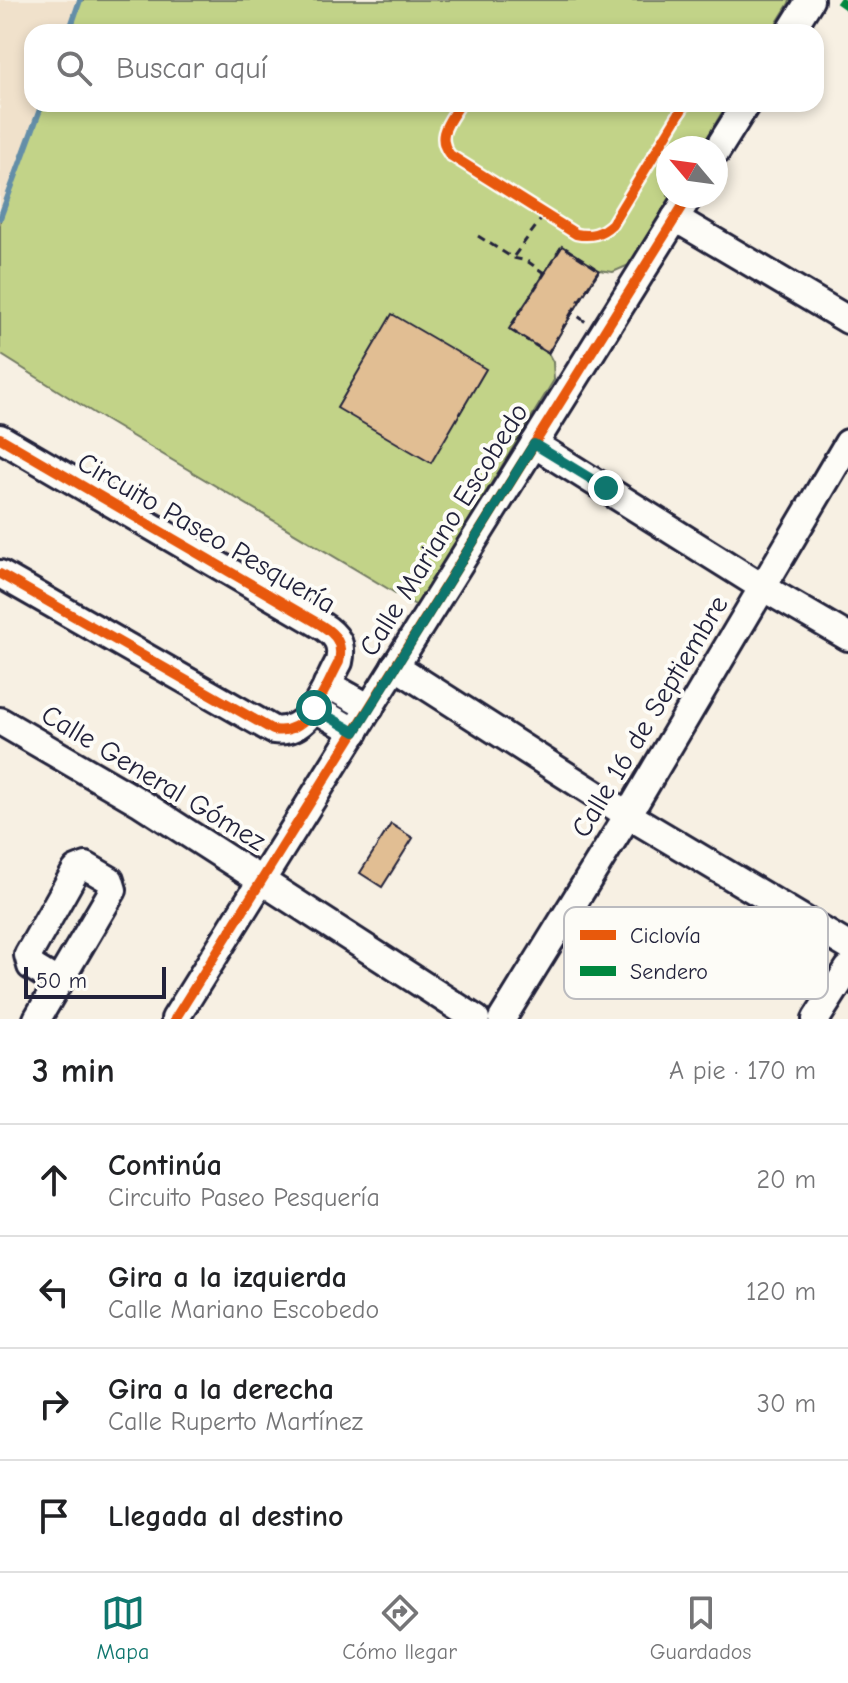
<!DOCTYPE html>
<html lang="es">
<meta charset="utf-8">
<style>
:root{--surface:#fff;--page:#f2f2f2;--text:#202124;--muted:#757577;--line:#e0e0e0;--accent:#0f766e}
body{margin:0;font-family:"Comic Neue",sans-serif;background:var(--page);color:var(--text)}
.compass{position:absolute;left:656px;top:136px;width:72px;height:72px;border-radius:50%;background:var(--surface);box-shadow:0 4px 12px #0003;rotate:299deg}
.scale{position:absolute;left:24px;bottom:20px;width:142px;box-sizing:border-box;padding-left:8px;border:4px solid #22223b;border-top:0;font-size:22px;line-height:28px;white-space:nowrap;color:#22223b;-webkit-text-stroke:6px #fdfcf7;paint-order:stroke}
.stop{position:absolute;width:24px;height:24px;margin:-18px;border:6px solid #0f766e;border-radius:50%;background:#fff}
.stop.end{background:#0f766e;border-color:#fff;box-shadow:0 2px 8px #0008}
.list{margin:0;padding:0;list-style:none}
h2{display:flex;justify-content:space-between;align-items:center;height:104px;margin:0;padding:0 32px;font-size:34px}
h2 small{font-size:26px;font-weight:400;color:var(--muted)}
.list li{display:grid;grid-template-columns:52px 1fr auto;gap:24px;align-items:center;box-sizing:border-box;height:112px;padding:0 32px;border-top:2px solid var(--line)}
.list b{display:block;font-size:30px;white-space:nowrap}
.list p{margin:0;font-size:26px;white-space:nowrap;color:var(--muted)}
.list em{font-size:26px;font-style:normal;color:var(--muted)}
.icon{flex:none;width:44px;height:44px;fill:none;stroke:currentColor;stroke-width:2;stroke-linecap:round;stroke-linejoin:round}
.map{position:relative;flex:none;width:848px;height:1019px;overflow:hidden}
.search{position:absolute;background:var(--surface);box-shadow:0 4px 12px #0003;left:24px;right:24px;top:24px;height:88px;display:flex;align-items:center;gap:20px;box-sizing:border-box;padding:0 28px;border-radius:24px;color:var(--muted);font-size:30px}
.sheet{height:552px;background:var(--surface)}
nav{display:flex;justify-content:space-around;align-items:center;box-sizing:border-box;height:112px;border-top:2px solid var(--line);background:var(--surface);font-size:22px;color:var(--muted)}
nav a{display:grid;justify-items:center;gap:4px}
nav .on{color:var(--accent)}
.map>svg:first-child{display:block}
.built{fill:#f0e1cb}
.green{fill:#c2d388;stroke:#727a62;stroke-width:2}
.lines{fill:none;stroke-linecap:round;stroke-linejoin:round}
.stream{stroke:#638ea8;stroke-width:6}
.building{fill:#e1be93;stroke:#22223b;stroke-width:2}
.minor-casing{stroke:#22223b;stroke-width:32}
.path{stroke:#22223b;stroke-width:3;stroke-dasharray:8 6;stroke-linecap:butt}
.minor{stroke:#fdfcf7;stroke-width:26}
.quiet{stroke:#00873e;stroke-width:8;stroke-dasharray:16 8;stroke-linecap:butt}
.cycleway-casing{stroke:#fdfcf7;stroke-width:15}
.cycleway{stroke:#e8590c;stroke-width:10}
.route{stroke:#0f766e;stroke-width:10}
.labels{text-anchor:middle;stroke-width:8;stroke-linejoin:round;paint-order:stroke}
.street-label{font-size:28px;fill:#22223b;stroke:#fdfcf7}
.key{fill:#fdfcf7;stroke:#bbbbbf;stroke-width:2}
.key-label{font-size:22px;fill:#22223b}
</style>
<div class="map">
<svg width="848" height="1019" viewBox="0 0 848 1019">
<rect width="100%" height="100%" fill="#f7f0e3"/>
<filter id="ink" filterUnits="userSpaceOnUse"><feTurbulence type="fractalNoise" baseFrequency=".0125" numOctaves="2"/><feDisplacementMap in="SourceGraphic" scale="16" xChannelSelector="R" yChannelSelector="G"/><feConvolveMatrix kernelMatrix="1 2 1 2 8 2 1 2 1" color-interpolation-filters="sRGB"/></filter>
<g filter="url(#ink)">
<path class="built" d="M0,0H80L68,32H32V104H41L0,213Z"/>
<g class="green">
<path d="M81,0H791L771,32H69Z"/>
<path d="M42,104H727L701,148H668V196H671L629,265L613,272L599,270L548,353L553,362L554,380L417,606L105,420L0,354V218Z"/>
</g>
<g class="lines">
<g class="stream">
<path d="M69,32L80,0"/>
<path d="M0,218L42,104"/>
</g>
</g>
<g class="building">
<path d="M562,246L599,270L548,353L509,329Z"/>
<path d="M392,314L486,369L431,463L337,408Z"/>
<path d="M391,824L413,838L382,887L360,873Z"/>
</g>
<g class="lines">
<defs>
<g id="minor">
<path d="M790,32L810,0"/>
<path d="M716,152L746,104"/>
<path d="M675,218L848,320"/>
<path d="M0,438L321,625C337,635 343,644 339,662C324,689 310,736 273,730L0,574"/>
<path d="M534,444L762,587L848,637"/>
<path d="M395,666L628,815L848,946"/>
<path d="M327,684L370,708"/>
<path d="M314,708L355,732"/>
<path d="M0,721L141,803L476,1019"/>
<path d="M37,1019L113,890L110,880L86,866L76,870L28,955L31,966L59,983"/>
<path d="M175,1019L689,196"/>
<path d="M502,1019L628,815L848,443"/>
<path d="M816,1019L848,969"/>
</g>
</defs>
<use href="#minor" class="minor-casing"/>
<g class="path">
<path d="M478,236L513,258L527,261L544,273"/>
<path d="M514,256L545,214"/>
<path d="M572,312L548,353L509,329L562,246L599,270L572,312L586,322"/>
</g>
<use href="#minor" class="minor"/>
<path class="quiet" d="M838,0L848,7"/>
<defs>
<g id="cycleway">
<path d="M460,104C449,122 435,136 450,155L576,234C591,237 601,234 612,224L685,104"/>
<path d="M0,438L321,625C337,635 343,644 339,662C324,689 310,736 273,730L0,574"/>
<path d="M175,1019L689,196"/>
</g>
</defs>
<use href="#cycleway" class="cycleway-casing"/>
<use href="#cycleway" class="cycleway"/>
</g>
</g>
<g class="lines" filter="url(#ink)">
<path class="route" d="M314,708L355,732L534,444L606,488"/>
</g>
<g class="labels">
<g class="street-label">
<text transform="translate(443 529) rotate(-58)" y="10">Calle Mariano Escobedo</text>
<text transform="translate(207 532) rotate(30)" y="10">Circuito Paseo Pesquería</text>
<text transform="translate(649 716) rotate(-59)" y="10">Calle 16 de Septiembre</text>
<text transform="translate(154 777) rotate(31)" y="10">Calle General Gómez</text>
</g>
</g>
<rect x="564" y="907" width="264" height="92" rx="12" class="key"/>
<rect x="580" y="930" width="36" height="10" fill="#e8590c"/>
<rect x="580" y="966" width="36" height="10" fill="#00873e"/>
<g class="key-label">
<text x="630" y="943">Ciclovía</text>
<text x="630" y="979">Sendero</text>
</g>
</svg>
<svg class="compass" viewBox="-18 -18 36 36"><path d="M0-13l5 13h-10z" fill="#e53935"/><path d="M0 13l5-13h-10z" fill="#757577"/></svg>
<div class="scale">50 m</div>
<div class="stop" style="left:314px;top:708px"></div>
<div class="stop end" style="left:606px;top:488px"></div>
<div class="search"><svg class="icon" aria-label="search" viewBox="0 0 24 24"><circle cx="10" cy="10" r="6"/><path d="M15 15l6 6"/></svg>Buscar aquí</div>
</div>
<section class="sheet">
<h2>3 min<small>A pie · 170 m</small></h2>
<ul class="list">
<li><svg class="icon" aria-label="ahead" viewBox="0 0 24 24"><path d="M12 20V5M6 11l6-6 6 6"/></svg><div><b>Continúa</b><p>Circuito Paseo Pesquería</p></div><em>20 m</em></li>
<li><svg class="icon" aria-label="left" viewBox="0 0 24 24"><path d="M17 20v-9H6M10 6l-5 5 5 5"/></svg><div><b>Gira a la izquierda</b><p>Calle Mariano Escobedo</p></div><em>120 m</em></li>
<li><svg class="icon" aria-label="right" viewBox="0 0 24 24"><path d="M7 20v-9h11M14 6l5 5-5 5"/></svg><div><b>Gira a la derecha</b><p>Calle Ruperto Martínez</p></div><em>30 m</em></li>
<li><svg class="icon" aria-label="arrive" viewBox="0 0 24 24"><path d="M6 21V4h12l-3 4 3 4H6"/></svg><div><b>Llegada al destino</b></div></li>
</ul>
</section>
<nav>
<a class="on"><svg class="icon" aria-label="map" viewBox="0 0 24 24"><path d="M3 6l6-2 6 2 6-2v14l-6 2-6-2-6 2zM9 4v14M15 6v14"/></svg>Mapa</a>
<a><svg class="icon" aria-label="directions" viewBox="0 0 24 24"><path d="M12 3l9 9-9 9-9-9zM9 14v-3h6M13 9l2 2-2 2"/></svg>Cómo llegar</a>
<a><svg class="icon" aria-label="saved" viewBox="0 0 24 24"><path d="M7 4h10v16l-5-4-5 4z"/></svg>Guardados</a>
</nav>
